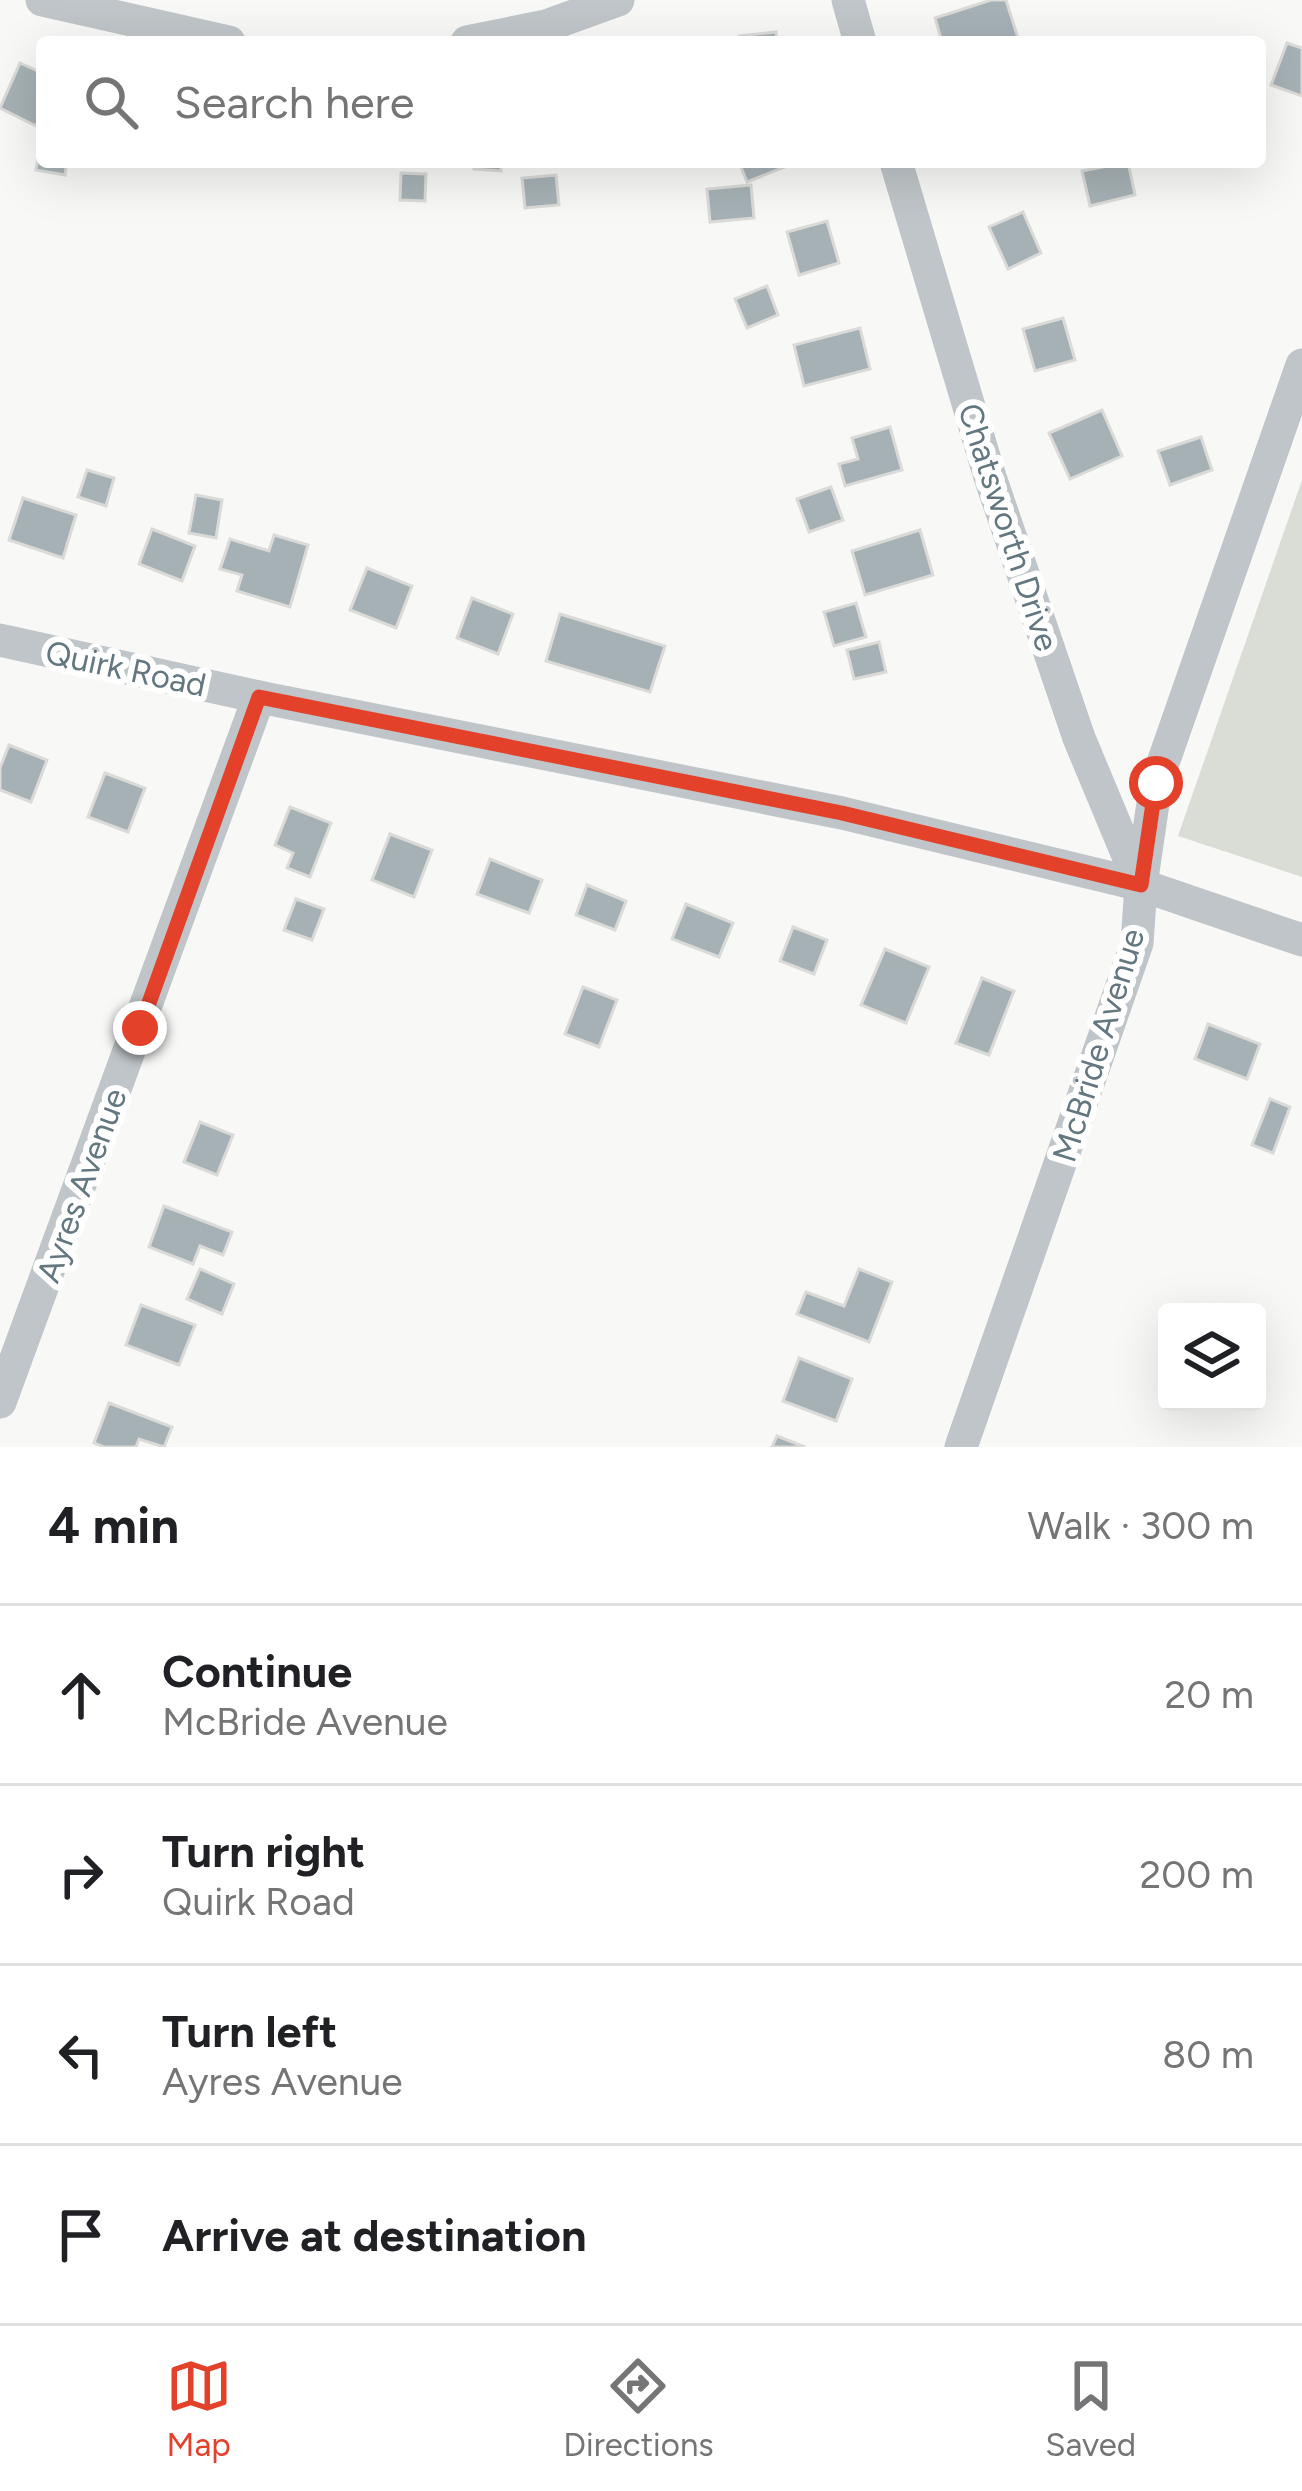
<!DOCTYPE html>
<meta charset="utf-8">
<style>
:root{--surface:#fff;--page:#f6f6f6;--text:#202124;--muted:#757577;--line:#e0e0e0;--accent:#e4412a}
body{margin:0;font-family:Figtree,sans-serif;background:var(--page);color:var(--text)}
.controls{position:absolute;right:36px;bottom:36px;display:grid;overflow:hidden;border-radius:12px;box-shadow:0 12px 48px #0002}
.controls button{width:108px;height:108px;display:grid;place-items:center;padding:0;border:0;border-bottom:3px solid var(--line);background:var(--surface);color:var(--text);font:60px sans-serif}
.stop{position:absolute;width:36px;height:36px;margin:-27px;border:9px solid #e4412a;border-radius:50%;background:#fff}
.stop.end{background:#e4412a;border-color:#fff;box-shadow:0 3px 12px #0008}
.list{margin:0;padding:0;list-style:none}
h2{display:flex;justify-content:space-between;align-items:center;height:156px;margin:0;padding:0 48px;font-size:51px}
h2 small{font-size:39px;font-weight:400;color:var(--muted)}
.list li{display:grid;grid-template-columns:78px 1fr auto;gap:36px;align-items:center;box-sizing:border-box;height:180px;padding:0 48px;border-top:3px solid var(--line)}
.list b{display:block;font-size:45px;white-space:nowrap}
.list p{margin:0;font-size:39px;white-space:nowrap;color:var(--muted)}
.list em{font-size:39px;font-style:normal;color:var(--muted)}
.icon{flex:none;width:66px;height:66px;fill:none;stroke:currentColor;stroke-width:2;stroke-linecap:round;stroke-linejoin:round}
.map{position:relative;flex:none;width:1302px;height:1447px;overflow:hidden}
.search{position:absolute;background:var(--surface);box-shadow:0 12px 48px #0002;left:36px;right:36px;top:36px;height:132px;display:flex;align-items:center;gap:30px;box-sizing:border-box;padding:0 42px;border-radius:12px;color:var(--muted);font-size:45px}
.sheet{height:876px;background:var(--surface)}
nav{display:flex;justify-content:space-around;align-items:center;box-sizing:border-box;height:168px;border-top:3px solid var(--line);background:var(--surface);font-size:33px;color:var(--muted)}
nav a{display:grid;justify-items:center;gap:6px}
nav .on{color:var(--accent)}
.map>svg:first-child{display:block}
.green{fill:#d9ddd5}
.building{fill:#a6b1b5;stroke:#dadad8;stroke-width:3}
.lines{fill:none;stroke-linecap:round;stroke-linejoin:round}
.minor{stroke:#bfc5c8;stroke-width:33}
.route{stroke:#e4412a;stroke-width:15}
.labels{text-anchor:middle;stroke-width:12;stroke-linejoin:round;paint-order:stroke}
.street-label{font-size:33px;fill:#637781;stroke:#fff}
</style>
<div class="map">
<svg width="1302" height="1447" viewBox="0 0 1302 1447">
<rect width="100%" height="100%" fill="#f8f8f6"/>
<path class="green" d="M1302,480V877L1178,836Z"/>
<g class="building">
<path d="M991,0H1006L1018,38L1006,42H942L935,18Z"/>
<path d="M776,32L777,42H739V36Z"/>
<path d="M1287,43L1302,48V96L1271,85Z"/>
<path d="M20,63L42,73V113L36,126L0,108Z"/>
<path d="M42,136V162H67L65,175L36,170Z"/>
<path d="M474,162H501V171L474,169Z"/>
<path d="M739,162H797L747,182Z"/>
<path d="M1128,162L1135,195L1090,206L1082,171Z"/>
<path d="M401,173L426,174L425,201L400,200Z"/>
<path d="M556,175L559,205L525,208L522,178Z"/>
<path d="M751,185L754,218L710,222L707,189Z"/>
<path d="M1023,212L1041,253L1008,269L989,227Z"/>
<path d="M827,221L839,263L799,275L787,232Z"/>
<path d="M767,286L778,315L747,328L735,299Z"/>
<path d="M1063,318L1075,360L1035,371L1023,329Z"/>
<path d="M860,328L870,369L804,386L794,345Z"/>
<path d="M1102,410L1122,456L1070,479L1049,433Z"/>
<path d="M890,427L902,470L845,486L839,464L858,459L852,438Z"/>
<path d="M1201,437L1212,470L1170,485L1158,451Z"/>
<path d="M87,470L114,478L106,506L78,497Z"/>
<path d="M831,487L843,520L809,532L797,499Z"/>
<path d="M196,495L222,500L216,538L189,533Z"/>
<path d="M23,498L76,515L63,558L9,540Z"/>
<path d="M152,529L195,546L182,581L139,564Z"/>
<path d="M920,530L933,575L865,595L852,551Z"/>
<path d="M274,535L308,545L290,607L237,591L242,575L220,569L230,539L269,551Z"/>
<path d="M367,568L412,586L396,628L350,610Z"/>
<path d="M472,598L513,614L498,654L457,638Z"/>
<path d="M856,603L866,637L834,646L824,612Z"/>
<path d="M560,614L665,646L650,692L546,661Z"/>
<path d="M879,642L886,672L854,679L847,650Z"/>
<path d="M9,745L47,760L31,802L0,790V768Z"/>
<path d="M105,773L145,788L128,832L88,817Z"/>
<path d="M290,807L331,823L310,877L287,868L293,853L275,845Z"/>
<path d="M390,834L432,850L414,897L372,880Z"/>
<path d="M490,859L542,880L529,913L477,894Z"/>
<path d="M587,885L626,901L615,930L576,915Z"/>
<path d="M296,899L324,909L312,940L284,930Z"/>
<path d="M686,904L733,923L719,957L672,939Z"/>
<path d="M793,927L827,940L814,974L780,961Z"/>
<path d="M885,949L929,967L906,1023L861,1005Z"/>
<path d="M982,978L1014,991L989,1055L956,1043Z"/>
<path d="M583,987L617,1000L599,1047L565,1034Z"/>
<path d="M1208,1024L1260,1044L1247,1079L1195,1059Z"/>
<path d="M1270,1099L1290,1107L1273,1153L1252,1145Z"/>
<path d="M200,1122L233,1135L217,1175L184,1162Z"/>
<path d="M164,1206L232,1232L223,1255L200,1246L193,1264L149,1247Z"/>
<path d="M200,1269L234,1284L222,1314L187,1299Z"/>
<path d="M859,1269L892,1282L869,1342L797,1314L806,1292L844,1306Z"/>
<path d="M141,1305L195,1325L179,1365L126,1345Z"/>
<path d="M799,1358L852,1379L836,1421L783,1401Z"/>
<path d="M109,1403L172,1427L164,1447L139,1439L136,1447H104L94,1443Z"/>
<path d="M777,1436L805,1447H772Z"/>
</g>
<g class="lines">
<g class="minor">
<path d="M42,0L229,42"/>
<path d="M848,0L860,42"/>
<path d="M467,42L546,26L618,0"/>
<path d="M896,162L990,477L1079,738L1139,882"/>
<path d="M0,640L259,697L842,813L1141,885L1302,940"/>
<path d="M0,1402L259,697"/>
<path d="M961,1447L1137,943L1141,885L1156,783L1302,365"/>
</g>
</g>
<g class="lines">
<path class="route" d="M140,1028L259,697L842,813L1141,885L1156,783"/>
</g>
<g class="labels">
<g class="street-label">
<text transform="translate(1009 527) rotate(72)" y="12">Chatsworth Drive</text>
<text transform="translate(126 668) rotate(12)" y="12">Quirk Road</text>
<text transform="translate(1098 1045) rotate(-73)" y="12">McBride Avenue</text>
<text transform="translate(81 1185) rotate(-70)" y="12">Ayres Avenue</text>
</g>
</g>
</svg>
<div class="controls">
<button><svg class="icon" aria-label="layers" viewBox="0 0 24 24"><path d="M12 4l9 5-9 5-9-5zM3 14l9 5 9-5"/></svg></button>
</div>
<div class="stop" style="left:1156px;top:783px"></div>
<div class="stop end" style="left:140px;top:1028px"></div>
<div class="search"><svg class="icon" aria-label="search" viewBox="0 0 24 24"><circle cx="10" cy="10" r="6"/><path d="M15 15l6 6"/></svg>Search here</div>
</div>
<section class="sheet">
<h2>4 min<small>Walk · 300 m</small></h2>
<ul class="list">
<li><svg class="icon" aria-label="ahead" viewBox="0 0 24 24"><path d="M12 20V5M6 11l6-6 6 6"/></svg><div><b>Continue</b><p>McBride Avenue</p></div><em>20 m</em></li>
<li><svg class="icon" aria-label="right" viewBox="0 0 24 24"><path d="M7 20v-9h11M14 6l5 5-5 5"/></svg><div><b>Turn right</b><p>Quirk Road</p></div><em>200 m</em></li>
<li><svg class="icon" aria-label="left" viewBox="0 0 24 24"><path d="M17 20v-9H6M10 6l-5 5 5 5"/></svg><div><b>Turn left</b><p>Ayres Avenue</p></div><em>80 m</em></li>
<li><svg class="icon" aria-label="arrive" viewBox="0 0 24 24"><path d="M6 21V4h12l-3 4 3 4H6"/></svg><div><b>Arrive at destination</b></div></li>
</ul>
</section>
<nav>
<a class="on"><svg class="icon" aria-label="map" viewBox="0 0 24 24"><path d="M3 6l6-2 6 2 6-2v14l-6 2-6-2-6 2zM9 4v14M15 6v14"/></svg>Map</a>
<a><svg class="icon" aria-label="directions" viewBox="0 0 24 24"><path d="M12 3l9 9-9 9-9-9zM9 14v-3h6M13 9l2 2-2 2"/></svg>Directions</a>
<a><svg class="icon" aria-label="saved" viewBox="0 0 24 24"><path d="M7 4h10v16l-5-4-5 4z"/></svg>Saved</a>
</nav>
